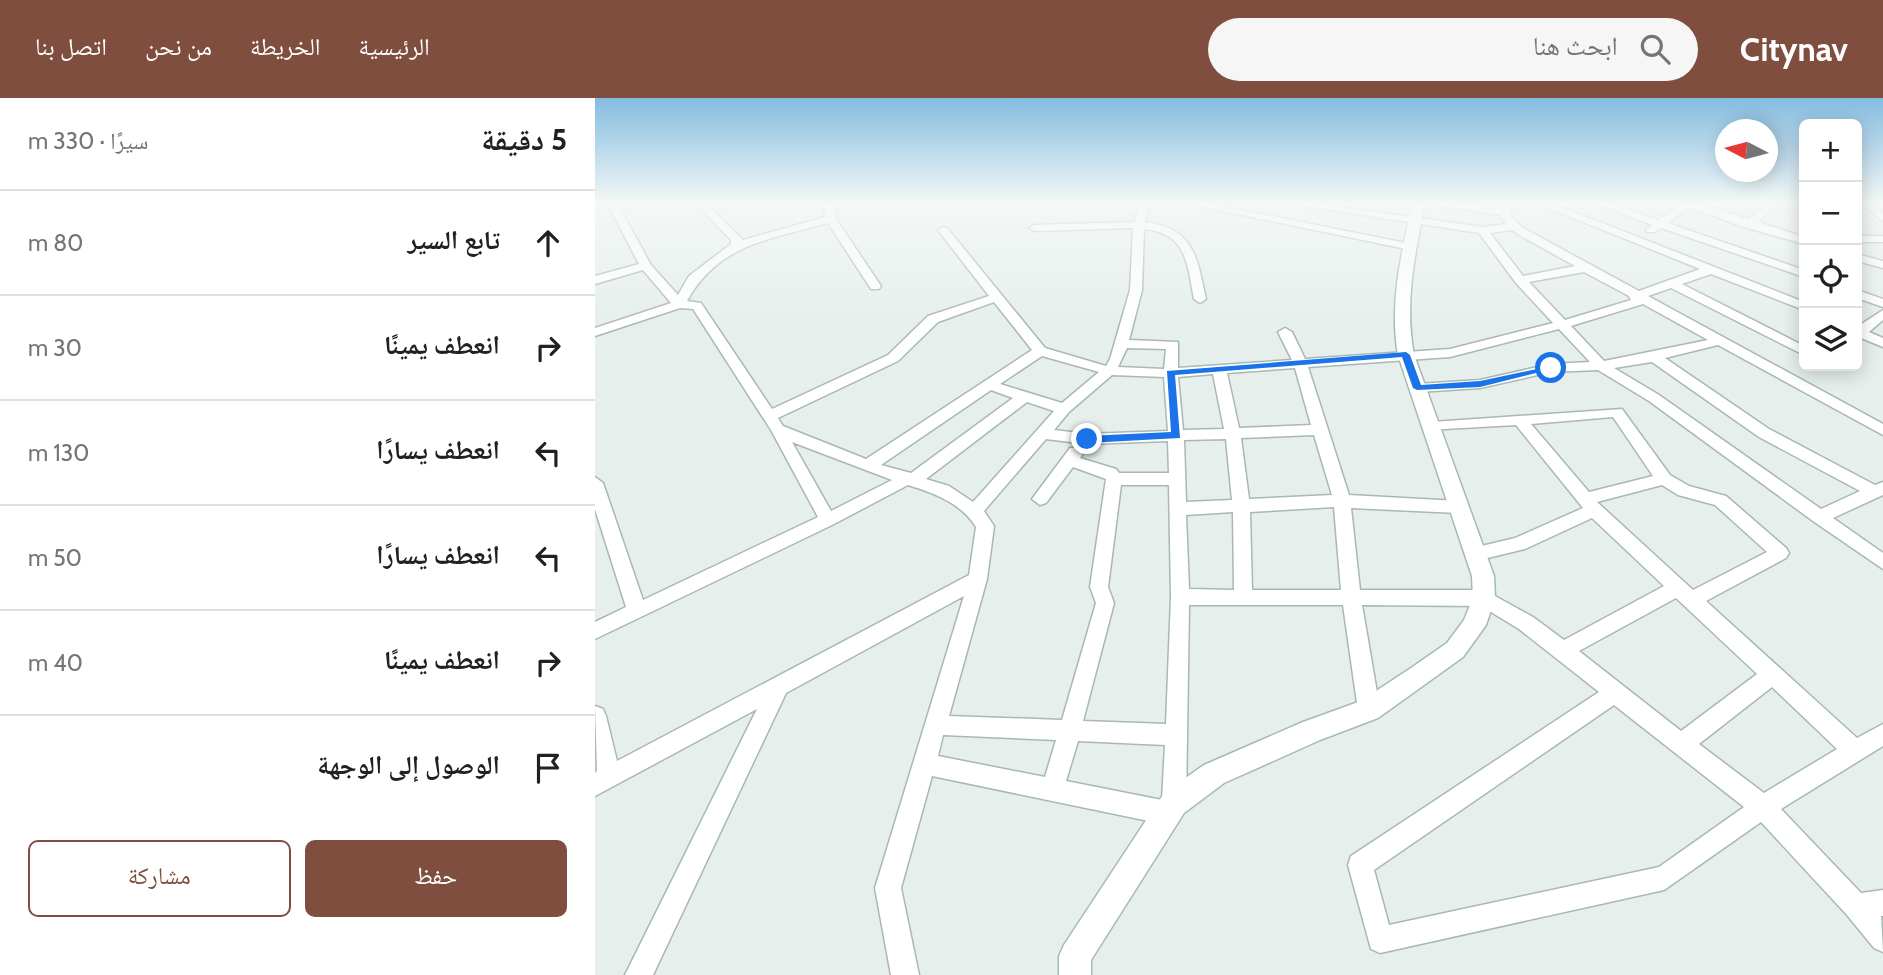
<!DOCTYPE html>
<html lang="ar">
<meta charset="utf-8">
<style>
:root{--surface:#fff;--page:#f6f6f6;--text:#202124;--muted:#757577;--line:#e0e0e0;--accent:#7f4e3f}
body{margin:0;font-family:Cabin,"Noto Naskh Arabic",sans-serif;background:var(--page);color:var(--text);direction:rtl}
.controls{position:absolute;right:21px;top:21px;display:grid;overflow:hidden;border-radius:10px;box-shadow:0 4px 18px #0003}
.controls button{width:63px;height:63px;display:grid;place-items:center;padding:0;border:0;border-bottom:2px solid var(--line);background:var(--surface);color:var(--text);font:35px sans-serif}
.compass{position:absolute;left:1120px;top:21px;width:63px;height:63px;border-radius:50%;background:var(--surface);box-shadow:0 4px 18px #0003;rotate:276deg}
.stop{position:absolute;width:21px;height:21px;margin:-16px;border:5px solid #1a73e8;border-radius:50%;background:#fff}
.stop.end{background:#1a73e8;border-color:#fff;box-shadow:0 2px 7px #0008}
.list{margin:0;padding:0;list-style:none}
h2{display:flex;justify-content:space-between;align-items:center;height:91px;margin:0;padding:0 28px;font-size:30px}
h2 small{font-size:23px;font-weight:400;color:var(--muted)}
.list li{display:grid;grid-template-columns:46px 1fr auto;gap:21px;align-items:center;box-sizing:border-box;height:105px;padding:0 28px;border-top:2px solid var(--line)}
.list b{display:block;font-size:26px;white-space:nowrap}
.list em{font-size:23px;font-style:normal;color:var(--muted)}
.actions{display:flex;gap:14px;padding:21px 28px}
.actions a{flex:1;padding:16px 0;border:2px solid var(--accent);border-radius:10px;text-align:center;font-size:24px;color:var(--accent)}
.actions .main{background:var(--accent);color:#fff}
.icon{flex:none;width:38px;height:38px;fill:none;stroke:currentColor;stroke-width:2;stroke-linecap:round;stroke-linejoin:round}
.map{position:relative;flex:none;width:1288px;height:877px;overflow:hidden;direction:ltr}
header{display:flex;align-items:center;gap:42px;box-sizing:border-box;height:98px;padding:0 35px;background:var(--accent);color:#fff}
header strong{font-size:33px}
nav{display:flex;gap:38px;margin-inline-start:auto;font-size:24px}
.search{width:490px;height:63px;background:var(--page);display:flex;align-items:center;gap:18px;box-sizing:border-box;padding:0 24px;border-radius:38px;color:var(--muted);font-size:26px}
main{display:flex}
aside{flex:1;background:var(--surface)}
.map>svg:first-child{display:block}
.lines{fill:none;stroke-linecap:round;stroke-linejoin:round}
.street-casing{stroke:#a8b8b2;stroke-width:3}
.secondary-casing{stroke:#a4bbb3;stroke-width:3}
.street{fill:#fff;fill-rule:evenodd}
.secondary{fill:#fff;fill-rule:evenodd}
.route{fill:#1a73e8}
</style>
<header>
<strong>Citynav</strong>
<div class="search"><svg class="icon" aria-label="search" viewBox="0 0 24 24"><circle cx="10" cy="10" r="6"/><path d="M15 15l6 6"/></svg>ابحث هنا</div>
<nav><a>الرئيسية</a><a>الخريطة</a><a>من نحن</a><a>اتصل بنا</a></nav>
</header>
<main>
<div class="map">
<svg width="1288" height="877" viewBox="0 0 1288 877">
<rect width="100%" height="100%" fill="#e6efeb"/>
<g class="lines">
<defs>
<g id="street">
<path d="M12,105H22L56,167L83,197L94,178L136,146V142L100,105H111L148,142L230,119L229,105H239L241,121L286,188L284,191H276L233,125C176,141 123,146 92,203L106,205L177,311L293,257L333,218L394,198L343,132L348,129L352,130L450,250L511,268L515,261L535,192L538,130L439,133L434,130L439,127L539,124L545,105H555L550,124C599,130 602,159 611,201L605,205L599,201C592,166 592,135 549,131L547,192L534,242L583,244V270L697,262L683,234L690,230L697,234L710,261L855,251L958,225L921,185L884,135L690,105H717L888,129L911,126L905,117L830,105H862L903,110V105H913L917,119L928,130L1044,193L1105,171L941,105H956L1209,204V212L1116,176L1087,186L1209,248V257L1076,190L1053,198L1288,326V337L1123,247L1070,260L1174,331L1280,387L1288,384V397L1238,420L1288,455V471L1218,423L1054,303L1003,272L956,274L885,290L823,294L816,290L823,286L885,282L956,266L995,264L964,231L855,259L713,269L754,397L863,403L871,409L863,415L756,410L765,492H889L938,519L969,542L1069,488L997,420L930,451L880,463L874,461L871,456L874,451L920,440L988,410L921,327L832,332L829,329L832,326L837,324L1027,311L1075,377L1094,388L1131,398L1191,450L1194,455L1191,460L1111,503L1262,640L1288,626V648L1186,711L1266,795L1288,792V818H1286L1288,854L1279,850L1252,817L1166,724L1069,792L785,855L776,851L753,767L756,758L1004,594L924,531L886,508L767,507L785,612L782,619L774,622L766,619L763,612L748,507H594L591,705L581,723L573,727L337,678L306,790L324,877H296L280,790L369,498L191,595L58,877H30L162,611L0,698V675L2,673L0,608L8,611L11,618L22,663L374,477L381,429C366,405 339,395 313,387L239,426L0,541V524L31,509L0,411V379L8,385L48,502L223,419L176,332L98,211L85,210L0,238V230L76,205L48,172L0,186V178L44,166ZM917,132L924,137L980,168L928,178L895,135ZM989,174L1034,198L1036,202L970,222L934,184ZM399,204L437,252L271,361L188,328L183,320L303,263L343,224ZM1048,206L1113,242L1009,263L976,228ZM532,250L571,251L569,271L523,269ZM447,258L504,274L467,305L405,286ZM1057,264L1164,339L1265,393L1226,411L1064,297L1019,270ZM700,270L716,327L644,330L632,275ZM618,276L629,331L588,332L583,279ZM517,277L569,279L573,333L492,336L459,332L474,314ZM396,292L418,300L316,375L286,367ZM432,304L459,313L378,404L354,388L331,381ZM1018,319L1058,378L994,394L936,326ZM719,337L737,397L654,401L646,340ZM451,341L492,346L573,343L574,375H524L521,371L485,360L489,354L487,350H475L437,401L445,407L451,405L478,369L511,381L495,489L501,505L467,622L354,618L392,481L399,428L389,413ZM631,341L637,402L591,404L589,342ZM197,344L297,382L236,413ZM526,387H574L576,499L571,626L488,623L519,505L513,489ZM1067,387L1083,397L1120,407L1172,454L1098,492L1002,404ZM739,409L746,492H657L655,414ZM638,414L639,492L594,491L591,417ZM1081,500L1162,576L1086,633L984,553ZM1177,589L1242,651L1169,695L1104,646ZM1019,607L1149,709L1064,769L794,827L779,772ZM348,637L461,642L450,679L343,658ZM483,643L570,647L567,702L471,683Z"/>
<path d="M589,105H611L816,146L822,149L816,152Z"/>
<path d="M1000,105H1016L1063,122L1086,105H1103L1153,121L1172,105H1184L1163,124L1209,139V146L1149,129L1094,109L1073,125L1209,172V179L1066,130L1060,134H1052L1051,132L1057,127Z"/>
<path d="M1265,105H1277L1288,115V123Z"/>
<rect x="1262" y="138" width="26" height="6"/>
<path d="M1262,156L1288,163V170L1262,163Z"/>
<path d="M1262,192L1288,201V209L1262,200Z"/>
<path d="M1288,212V222L1274,234L1288,240V249L1266,240L1262,241V229Z"/>
</g>
<path id="secondary" d="M818,105H830C820,156 809,205 819,257L899,478L900,500L891,527L868,559L783,620L725,642L629,685L589,715L496,862V877H464V858L469,847L569,695L609,667L708,624L766,603L816,570L852,545L869,522L878,500L877,478L803,257C794,205 806,156 818,105Z"/>
</defs>
<use href="#street" class="street-casing"/>
<use href="#secondary" class="secondary-casing"/>
<use href="#street" class="street"/>
<use href="#secondary" class="secondary"/>
</g>
<linearGradient id="sky" x2="0" y2="1"><stop stop-color="#84bce0"/><stop offset="0.46" stop-color="#f4f8f6"/><stop offset="1" stop-color="#f4f8f6" stop-opacity="0"/></linearGradient>
<rect width="1288" height="228" fill="url(#sky)"/>
<path class="route" d="M811,254L815,257L826,287L885,283L956,268L961,270L885,289L822,292L818,290L807,259L580,277L585,340L492,345L487,341L492,338L576,334L572,273Z"/>
</svg>
<div class="controls">
<button>+</button>
<button>−</button>
<button><svg class="icon" aria-label="locate" viewBox="0 0 24 24"><circle cx="12" cy="12" r="6"/><path d="M12 2v4M12 18v4M2 12h4M18 12h4"/></svg></button>
<button><svg class="icon" aria-label="layers" viewBox="0 0 24 24"><path d="M12 4l9 5-9 5-9-5zM3 14l9 5 9-5"/></svg></button>
</div>
<svg class="compass" viewBox="-18 -18 36 36"><path d="M0-13l5 13h-10z" fill="#e53935"/><path d="M0 13l5-13h-10z" fill="#757577"/></svg>
<div class="stop" style="left:956px;top:270px"></div>
<div class="stop end" style="left:492px;top:341px"></div>
</div>
<aside>
<h2>5 دقيقة<small>سيرًا · 330 m</small></h2>
<ul class="list">
<li><svg class="icon" aria-label="ahead" viewBox="0 0 24 24"><path d="M12 20V5M6 11l6-6 6 6"/></svg><div><b>تابع السير</b></div><em>80 m</em></li>
<li><svg class="icon" aria-label="right" viewBox="0 0 24 24"><path d="M7 20v-9h11M14 6l5 5-5 5"/></svg><div><b>انعطف يمينًا</b></div><em>30 m</em></li>
<li><svg class="icon" aria-label="left" viewBox="0 0 24 24"><path d="M17 20v-9H6M10 6l-5 5 5 5"/></svg><div><b>انعطف يسارًا</b></div><em>130 m</em></li>
<li><svg class="icon" aria-label="left" viewBox="0 0 24 24"><path d="M17 20v-9H6M10 6l-5 5 5 5"/></svg><div><b>انعطف يسارًا</b></div><em>50 m</em></li>
<li><svg class="icon" aria-label="right" viewBox="0 0 24 24"><path d="M7 20v-9h11M14 6l5 5-5 5"/></svg><div><b>انعطف يمينًا</b></div><em>40 m</em></li>
<li><svg class="icon" aria-label="arrive" viewBox="0 0 24 24"><path d="M6 21V4h12l-3 4 3 4H6"/></svg><div><b>الوصول إلى الوجهة</b></div></li>
</ul>
<div class="actions"><a class="main">حفظ</a><a>مشاركة</a></div>
</aside>
</main>
